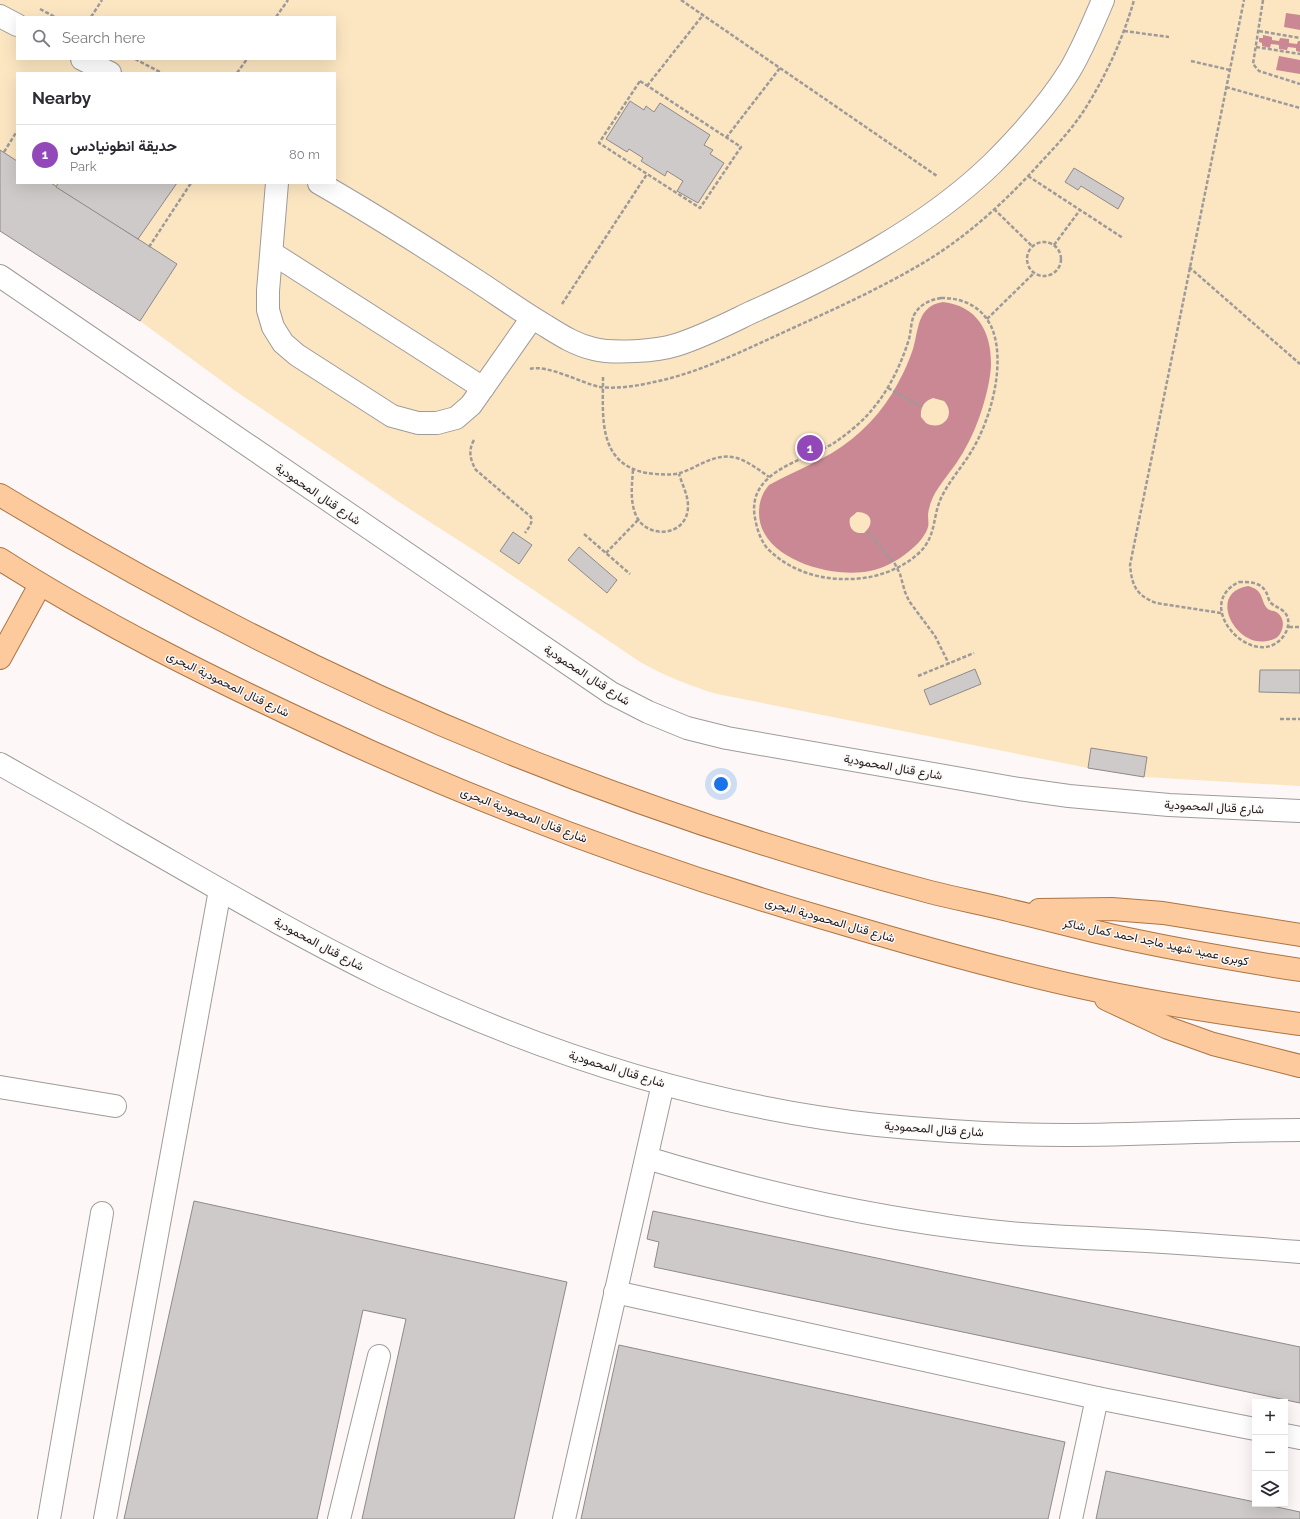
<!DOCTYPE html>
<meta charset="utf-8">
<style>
:root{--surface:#fff;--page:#f2f2f3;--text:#2b2b33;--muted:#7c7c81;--line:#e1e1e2;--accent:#9348ba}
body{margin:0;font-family:Raleway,Vazirmatn,sans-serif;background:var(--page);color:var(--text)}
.controls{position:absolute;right:12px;bottom:12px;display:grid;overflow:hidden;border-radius:0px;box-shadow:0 4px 16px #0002}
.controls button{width:36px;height:36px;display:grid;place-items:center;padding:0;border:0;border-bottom:1px solid var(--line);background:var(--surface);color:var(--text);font:20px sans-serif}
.you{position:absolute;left:721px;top:784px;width:14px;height:14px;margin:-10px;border:3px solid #fff;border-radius:50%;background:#1a73e8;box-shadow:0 0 0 6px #1a73e833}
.badge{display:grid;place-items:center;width:26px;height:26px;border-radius:50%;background:var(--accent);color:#fff;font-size:13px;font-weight:700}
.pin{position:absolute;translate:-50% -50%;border:2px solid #fff;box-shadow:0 1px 4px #0006}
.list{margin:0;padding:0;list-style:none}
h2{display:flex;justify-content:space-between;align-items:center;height:52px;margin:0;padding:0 16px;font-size:17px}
h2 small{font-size:13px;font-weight:400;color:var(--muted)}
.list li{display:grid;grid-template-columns:26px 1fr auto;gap:12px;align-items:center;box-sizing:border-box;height:60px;padding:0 16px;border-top:1px solid var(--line)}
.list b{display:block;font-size:15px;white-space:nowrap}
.list p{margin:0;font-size:13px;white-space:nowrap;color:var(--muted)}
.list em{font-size:13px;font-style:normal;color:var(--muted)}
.icon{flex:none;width:22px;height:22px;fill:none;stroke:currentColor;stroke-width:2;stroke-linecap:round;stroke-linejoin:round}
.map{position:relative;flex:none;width:1300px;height:1519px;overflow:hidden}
.search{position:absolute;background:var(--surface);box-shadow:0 4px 16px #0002;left:16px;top:16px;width:320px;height:44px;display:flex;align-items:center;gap:10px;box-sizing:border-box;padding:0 14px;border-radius:0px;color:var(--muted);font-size:15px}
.panel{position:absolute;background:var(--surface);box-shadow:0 4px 16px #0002;left:16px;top:72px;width:320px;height:112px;border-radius:0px}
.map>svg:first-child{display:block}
.green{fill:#fce6c2;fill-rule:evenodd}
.water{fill:#ca8895;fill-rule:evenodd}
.building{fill:#cecac9;stroke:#8e8a89}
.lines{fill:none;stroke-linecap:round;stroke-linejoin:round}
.minor-casing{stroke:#9f9b99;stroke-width:24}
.major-casing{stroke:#ac7544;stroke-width:24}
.path{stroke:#9e9a99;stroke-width:2.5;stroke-dasharray:4 2;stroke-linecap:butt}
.minor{stroke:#fff;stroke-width:22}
.major{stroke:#fcca9c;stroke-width:22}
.labels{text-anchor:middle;stroke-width:3;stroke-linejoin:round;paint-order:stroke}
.street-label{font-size:12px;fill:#1c1b1a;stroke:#fdf8f7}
</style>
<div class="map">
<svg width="1300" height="1519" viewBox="0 0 1300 1519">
<rect width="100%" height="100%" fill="#fdf8f7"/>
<path class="green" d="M0,0H1300V786L1144,777L1088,768L717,694C690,686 665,676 640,662L489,560L405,506L234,390L140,321L0,231ZM17,17H335V59H17ZM17,73H335V183H17Z"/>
<g class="water">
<path d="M1286,13L1300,15V30L1284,27Z"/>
<path d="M1263,35L1272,37V40L1279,41L1280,38L1289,39V43L1297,44L1298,41H1300V52L1296,51V48L1288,47L1287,50L1279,49V45L1271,44L1270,48L1262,46V43L1259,42V38H1263Z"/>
<path d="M1279,56L1300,60V74L1276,70Z"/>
<path d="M943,302C977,306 991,331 991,363C991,386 978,427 966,447C959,461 948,474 939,487C933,495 929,505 928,515C928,519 929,523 928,527C926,534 920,542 914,547C902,558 886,568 870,571C832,579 759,559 759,513C759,502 762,493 769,485C789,474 811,465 832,453C860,436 883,412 898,383C904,372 909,361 913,349C919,329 917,306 943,302ZM933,398L944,401C957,415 942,432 926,423L921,417C920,408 924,401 933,398ZM857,512C872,512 875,524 864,533C854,534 848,528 850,518Z"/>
<path d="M1248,586C1263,590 1260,597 1266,607C1269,611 1271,610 1274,611C1284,615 1285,626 1280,634C1277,639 1271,640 1267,641C1236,648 1206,593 1248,586Z"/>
</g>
<g class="building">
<path d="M630,101L644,110L646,106L654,112L660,103L710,135L704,145L713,150L710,154L724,163L698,203L677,191L683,181L667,171L665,176L641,161L643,158L629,149L627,152L606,139Z"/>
<path d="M0,150L17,161V183H51L177,264L140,321L0,231Z"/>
<path d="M1074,168L1124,198L1118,209L1081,186L1078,190L1065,182Z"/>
<path d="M58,183H177L138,239L56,187Z"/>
<path d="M513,532L532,545L519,564L500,551Z"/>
<path d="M579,547L617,580L607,593L568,560Z"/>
<path d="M975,669L981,684L930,705L924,690Z"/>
<path d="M1260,670H1300V693L1259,692Z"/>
<path d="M1091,748L1147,757L1144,777L1088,768Z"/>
<path d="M194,1201L567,1282L514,1519H362L406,1319L363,1310L317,1519H124Z"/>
<path d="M653,1211L1300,1347V1403L654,1267L659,1242L647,1239Z"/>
<path d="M619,1345L1065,1442L1048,1519H581Z"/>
<path d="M1106,1471L1255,1502V1504H1263L1300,1512V1519H1096Z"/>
</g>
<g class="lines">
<defs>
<g id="minor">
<path d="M0,16L17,25"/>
<path d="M82,59L110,73"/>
<path d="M277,183L268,291V310L273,327L283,343L297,355L392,416L418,423H437L456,418L471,405L532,318"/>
<path d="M319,183C373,214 425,247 477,281C500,296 522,312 546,326C562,336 576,345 594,349C614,354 657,351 676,345C702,337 727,324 752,312C835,275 926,228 992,164C1019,137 1049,104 1070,70C1083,48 1093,24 1103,0"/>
<path d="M272,253L483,388"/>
<path d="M0,276L611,693L648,712L687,728L727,738L1019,789L1069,796L1169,805L1300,811"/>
<path d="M0,764C40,787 81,809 121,833C207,882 292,933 382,977C537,1052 705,1106 877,1125C939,1131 1002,1135 1064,1135C1143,1135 1221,1130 1300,1130"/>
<path d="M0,1087L115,1106"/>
<path d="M647,1158C768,1195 894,1223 1021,1234C1063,1237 1105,1239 1147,1241C1198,1244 1249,1248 1300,1252"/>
<path d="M615,1292L1097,1398L1071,1519"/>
<path d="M1097,1398L1255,1429"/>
<path d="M1285,1435L1300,1438"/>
<path d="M49,1519L102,1213"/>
<path d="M105,1519L220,890"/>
<path d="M339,1519L379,1356"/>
<path d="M564,1519L663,1084"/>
</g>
<g id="major">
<path d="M0,495C162,593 330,680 505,751C644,807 786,854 930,892C957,899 985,904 1012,911C1051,920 1089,931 1128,939C1185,951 1242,961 1300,970"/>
<path d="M0,559C102,624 211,678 321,729C487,807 660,871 837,922C917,946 998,969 1080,987C1152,1003 1226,1014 1300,1024"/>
<path d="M0,658L40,585"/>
<path d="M1039,910L1112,909L1163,913L1300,935"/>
<path d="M1106,999L1168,1028L1213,1044L1300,1066"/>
</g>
</defs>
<use href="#minor" class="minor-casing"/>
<use href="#major" class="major-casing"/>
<g class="path">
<path d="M681,0L937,176"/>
<path d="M1263,0L1253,64L1259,71L1300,84"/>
<path d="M40,9L55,17"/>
<path d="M91,17L102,0"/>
<path d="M276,17L288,0"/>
<path d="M1124,31L1169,37"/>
<path d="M1259,31L1300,38"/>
<path d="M1256,47L1300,54"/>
<path d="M135,59L162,73"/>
<path d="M1191,61L1230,70"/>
<path d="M237,73L247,59"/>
<path d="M640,81L741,147L700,208L599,143Z"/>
<path d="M647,86L703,15"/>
<path d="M1226,87L1300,108"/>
<path d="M726,138L780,68"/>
<path d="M4,152L17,131"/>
<path d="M1028,176L1123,238"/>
<path d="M994,209L1032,246"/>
<circle cx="1044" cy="259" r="17"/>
<path d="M1054,245L1080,210"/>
<path d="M149,247L191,183"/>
<path d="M1189,267L1300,364"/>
<path d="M941,298C963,298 981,306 991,326C1007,361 991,420 971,452C962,467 950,480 942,496C932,516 937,535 920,552C900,571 871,580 844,579C816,579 787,569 767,548C760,539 757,529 755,518C746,471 804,461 834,443C847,434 861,423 871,411C889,390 901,365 909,339C911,331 911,322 914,315C920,304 930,300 941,298Z"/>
<path d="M562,304L647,174"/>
<path d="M987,319L1034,273"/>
<path d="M530,369C547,364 581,383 600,387C618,389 637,386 654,382C703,372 748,348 793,328C839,307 885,286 928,260C970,234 1008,199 1041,162C1056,146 1071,130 1083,112C1105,78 1123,39 1134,0"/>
<path d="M603,377C603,416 597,464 647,473C656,474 671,476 680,473C699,467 715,452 737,458C749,462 759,470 769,477"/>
<path d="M888,388L922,407"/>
<path d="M474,440C468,450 470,460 476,470L531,517C533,524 528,528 525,533"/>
<path d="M633,470C632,484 630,499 635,513C644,540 688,538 688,506C688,495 682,484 679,474"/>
<path d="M867,531L895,564L900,574L905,592L909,601L935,636L949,664"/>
<path d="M584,534L630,574"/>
<path d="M606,553L639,519"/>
<path d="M1239,582C1249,582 1261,582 1266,592C1268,595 1268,600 1271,603C1274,606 1278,607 1282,610C1292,617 1289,631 1281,639C1252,670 1191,605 1239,582Z"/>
<path d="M1221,613L1156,603C1136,595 1132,586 1130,565L1244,0"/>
<path d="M1289,627H1300"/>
<path d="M918,676L974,653"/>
<path d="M1280,719H1300"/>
</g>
<use href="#minor" class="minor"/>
<use href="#major" class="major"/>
</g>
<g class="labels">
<g class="street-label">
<text transform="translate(318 494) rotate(34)" y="4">شارع قنال المحمودية</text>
<text transform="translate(587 675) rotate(33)" y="4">شارع قنال المحمودية</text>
<text transform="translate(228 684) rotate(26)" y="4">شارع قنال المحمودية البحرى</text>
<text transform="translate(893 767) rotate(10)" y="4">شارع قنال المحمودية</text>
<text transform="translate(1214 807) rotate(3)" y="4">شارع قنال المحمودية</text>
<text transform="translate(524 815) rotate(21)" y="4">شارع قنال المحمودية البحرى</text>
<text transform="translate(830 920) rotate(16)" y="4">شارع قنال المحمودية البحرى</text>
<text transform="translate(1156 942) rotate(12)" y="4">كوبرى عميد شهيد ماجد احمد كمال شاكر</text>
<text transform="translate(319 944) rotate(28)" y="4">شارع قنال المحمودية</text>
<text transform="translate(617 1069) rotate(17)" y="4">شارع قنال المحمودية</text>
<text transform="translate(934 1129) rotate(4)" y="4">شارع قنال المحمودية</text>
</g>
</g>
</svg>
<div class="controls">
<button>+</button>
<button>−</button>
<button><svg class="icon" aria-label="layers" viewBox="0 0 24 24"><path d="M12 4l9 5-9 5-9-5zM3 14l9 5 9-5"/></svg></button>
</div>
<div class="you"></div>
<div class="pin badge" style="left:810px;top:448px">1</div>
<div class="search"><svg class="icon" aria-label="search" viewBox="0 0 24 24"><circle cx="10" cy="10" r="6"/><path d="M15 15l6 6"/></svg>Search here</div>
<section class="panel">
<h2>Nearby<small></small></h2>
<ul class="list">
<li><span class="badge">1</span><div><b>حديقة انطونيادس</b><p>Park</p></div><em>80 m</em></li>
</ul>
</section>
</div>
